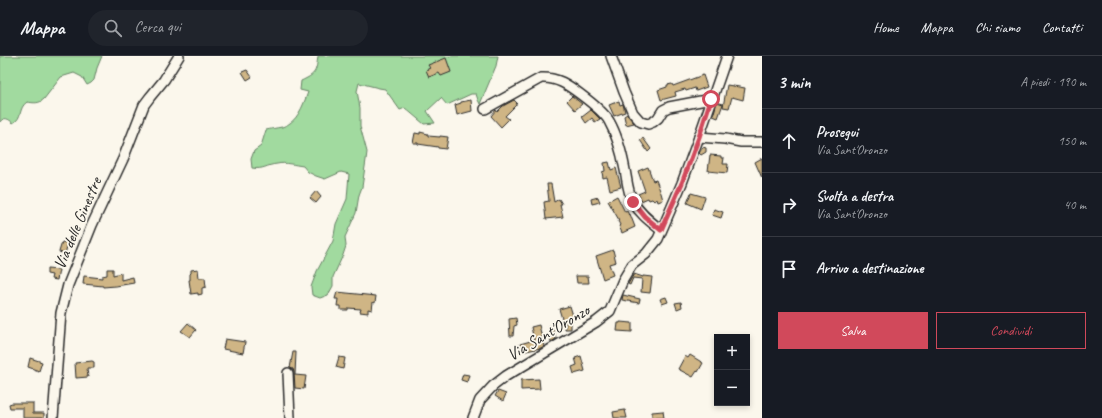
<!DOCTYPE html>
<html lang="it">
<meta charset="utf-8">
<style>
:root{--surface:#171b24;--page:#20242c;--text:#f1f3f6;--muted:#9ea1a6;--line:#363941;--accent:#d1495b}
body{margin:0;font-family:Caveat,sans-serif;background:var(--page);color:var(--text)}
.controls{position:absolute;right:12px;bottom:12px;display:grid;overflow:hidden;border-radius:0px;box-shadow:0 2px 6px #0003}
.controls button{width:36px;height:36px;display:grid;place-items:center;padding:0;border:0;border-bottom:1px solid var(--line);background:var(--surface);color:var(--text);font:20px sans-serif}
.stop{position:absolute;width:12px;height:12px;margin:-9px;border:3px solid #d1495b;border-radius:50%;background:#fff}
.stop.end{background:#d1495b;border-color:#fff;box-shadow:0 1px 4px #0008}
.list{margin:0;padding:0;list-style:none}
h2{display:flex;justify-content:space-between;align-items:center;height:52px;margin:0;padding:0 16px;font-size:17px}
h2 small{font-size:13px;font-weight:400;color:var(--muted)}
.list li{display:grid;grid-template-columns:26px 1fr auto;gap:12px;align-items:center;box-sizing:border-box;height:64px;padding:0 16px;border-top:1px solid var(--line)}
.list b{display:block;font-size:15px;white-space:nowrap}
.list p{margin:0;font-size:13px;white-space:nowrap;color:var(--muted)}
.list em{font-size:13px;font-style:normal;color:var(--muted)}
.actions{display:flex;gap:8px;padding:12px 16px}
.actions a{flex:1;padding:9px 0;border:1px solid var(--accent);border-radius:0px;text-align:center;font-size:14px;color:var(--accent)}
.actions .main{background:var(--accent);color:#fff}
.icon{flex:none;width:22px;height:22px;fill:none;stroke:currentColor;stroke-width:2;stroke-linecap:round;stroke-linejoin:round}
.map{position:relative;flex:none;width:762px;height:362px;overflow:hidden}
header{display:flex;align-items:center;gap:24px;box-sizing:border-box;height:56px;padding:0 20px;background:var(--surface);border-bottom:1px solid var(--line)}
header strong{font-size:19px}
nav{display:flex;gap:22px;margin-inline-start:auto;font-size:14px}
.search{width:280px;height:36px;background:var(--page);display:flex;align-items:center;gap:10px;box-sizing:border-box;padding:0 14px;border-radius:22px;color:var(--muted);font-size:15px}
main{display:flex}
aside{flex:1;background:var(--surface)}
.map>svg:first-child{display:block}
.green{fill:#a1da9f;stroke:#668265}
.building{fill:#cfb585;stroke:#2b2b2b}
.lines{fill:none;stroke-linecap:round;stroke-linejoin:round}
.minor-casing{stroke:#2b2b2b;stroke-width:12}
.minor{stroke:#fbf7ec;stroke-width:9}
.route{stroke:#d1495b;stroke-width:5}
.labels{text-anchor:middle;stroke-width:3.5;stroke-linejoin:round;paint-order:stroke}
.street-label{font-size:17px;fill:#2b2b2b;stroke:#fbf7ec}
</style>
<header>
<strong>Mappa</strong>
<div class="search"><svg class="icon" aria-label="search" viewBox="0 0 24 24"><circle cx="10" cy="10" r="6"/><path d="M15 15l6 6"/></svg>Cerca qui</div>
<nav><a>Home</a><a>Mappa</a><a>Chi siamo</a><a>Contatti</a></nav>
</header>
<main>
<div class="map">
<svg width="762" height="362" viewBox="0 0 762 362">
<rect width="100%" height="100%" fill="#fbf7ec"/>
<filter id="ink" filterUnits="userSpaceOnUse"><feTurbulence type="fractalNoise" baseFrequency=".025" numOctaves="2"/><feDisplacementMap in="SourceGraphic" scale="8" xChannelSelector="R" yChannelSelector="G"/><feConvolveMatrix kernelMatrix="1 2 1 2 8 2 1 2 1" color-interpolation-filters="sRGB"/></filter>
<g filter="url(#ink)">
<g class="green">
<path d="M0,0H102L97,12L94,24L91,27L87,29L82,21L74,17L61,21L44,43C39,48 34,47 27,46C18,52 23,62 13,67C9,63 4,60 0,66Z"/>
<path d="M318,0H498L496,10L480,48L478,44L476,38H471L447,49L441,42L427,55L435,67L424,68L405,52L400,54L385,33L379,32L359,27L357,35L360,52V70L367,96L366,104L362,131L359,139L356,157L345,181L346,190L343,199L333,221V230L328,239L320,242L312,239L311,231L317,215L333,185L336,168L347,143L349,118L341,116L325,123L316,120L308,116L303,110C295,109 285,106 277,108C266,109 264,114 252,112L251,103L254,95L261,90L266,74C271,73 276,72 282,71C297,67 303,50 308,36L300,34L301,25C316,18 316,16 318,0Z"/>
</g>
<g class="building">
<path d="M446,2L451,16L441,20L439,17L429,21L426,14L430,12L428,9Z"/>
<path d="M247,14L252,21L247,24L242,16Z"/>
<path d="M703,19L707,31L696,35L695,32L686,35L685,33L675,36L676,40L661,44L658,34L667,31V29L672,28L673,30Z"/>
<path d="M727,29L745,32L743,44L732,41L729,52L723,51Z"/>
<path d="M572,40L582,48L575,54L567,45Z"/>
<path d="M471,44L472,55L457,59L455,49L461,47V46Z"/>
<path d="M514,44L517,47L516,48V49L505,60L509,63L501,71L491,60L496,54L497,56L503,50Z"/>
<path d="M619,45L620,49L623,48L625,56L614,60L609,49Z"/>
<path d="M717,46L723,48L718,62L713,60Z"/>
<path d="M591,54L600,63L595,66L592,62L586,67L582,61Z"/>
<path d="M627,58L634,67L626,69L624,60Z"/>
<path d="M420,76L428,78V80L440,81V80L448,81L446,93L438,92V91L418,88V87H413L415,77L420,78Z"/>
<path d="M643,82L651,93L648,96L640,84Z"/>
<path d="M703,91L706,92V96L701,99L699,97Z"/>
<path d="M710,99L721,100V102H724L723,108H728L727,117L708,115Z"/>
<path d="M762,102V122L755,106Z"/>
<path d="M609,106L611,114L616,112L621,131L610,134L607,121L603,122L602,116L605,115L604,107Z"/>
<path d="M648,111L653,125L656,124L661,137L663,144L658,146L657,143L654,145L652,143L649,144L648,142L641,145L638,138L645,135L638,115Z"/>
<path d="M547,128H551L554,146L559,143L562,148H560L563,161L546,163L544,146L549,145Z"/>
<path d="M316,135L321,141L316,147L310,142Z"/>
<path d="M691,137L705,141L701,153L687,147Z"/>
<path d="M617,140L625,156L627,155L629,159L630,158L635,171L622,177L619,170L620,169L618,165L619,164L608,145Z"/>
<path d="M598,141L600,146L592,148L591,143Z"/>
<path d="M714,153L723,156L721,162L712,159Z"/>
<path d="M62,186L68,187L65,198L59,196Z"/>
<path d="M613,194L616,206L609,208L613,219L603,223L596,200Z"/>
<path d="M47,213L59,214L57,224L51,223L52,219L47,218Z"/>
<path d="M107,213H113V219L121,217V224L133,221L134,227L116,230L103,231V230L83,228L84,220L102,222V220L107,219Z"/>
<path d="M198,213L199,222H205L206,231L202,232V238L198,239V237L191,238L189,224H190V218L191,217V214Z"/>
<path d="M634,218L643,221V220L652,221L650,237L641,236L642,223L633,222L630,229L628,228Z"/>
<path d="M576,220H588L589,227H577Z"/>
<path d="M337,236L376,240L375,247L373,246L372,254L368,253V257L360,256L361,253L348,252V254H341V250H337L338,243H335Z"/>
<path d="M623,239L640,243L639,247L622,244Z"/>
<path d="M666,241L668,246L662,248L660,243Z"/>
<path d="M681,246L682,251L677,253L675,247Z"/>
<path d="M570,250L574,263L571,264V273H565L566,265L563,266L559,253Z"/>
<path d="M516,262L517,269L514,270L513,280H510L509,263Z"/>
<path d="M620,266L632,267V276L617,275L618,267H620Z"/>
<path d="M188,267L196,274L190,281L181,275Z"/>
<path d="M539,269L544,290L541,292L521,296L520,288L534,284L531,271Z"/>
<path d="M553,270L556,283L551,286L549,271Z"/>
<path d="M225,283L245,286L243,297L223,293Z"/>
<path d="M293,296H296L295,319L306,320L304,333L295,332L294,316L293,313L290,312Z"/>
<path d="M690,299L703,307L698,316L697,315L693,321L678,313L685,300L688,302Z"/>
<path d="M581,300L585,315L574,318L572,311L577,309L575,302Z"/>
<path d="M339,301L345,302L343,313L336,311Z"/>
<path d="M30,302L42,306L39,315L28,311Z"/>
<path d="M92,305L94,306V312H87L88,321L76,322L75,307Z"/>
<path d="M463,318L469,319L467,326L461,324Z"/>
<path d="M539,323L540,333L521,334V324Z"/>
<path d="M498,335L506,338L503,345L495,340Z"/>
<path d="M12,347H33V357H44V362H23V352H10L9,348Z"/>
<path d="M625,354L627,362H614L613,356Z"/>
<path d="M663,355L664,362H652V356Z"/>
</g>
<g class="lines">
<defs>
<g id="minor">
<path d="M611,0L624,36L633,57L641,66L648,68L653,66L658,62L663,54L669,51L711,43"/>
<path d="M485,53L541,22C557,21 568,29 580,38C588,44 604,56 609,65C617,79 622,98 625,114C627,124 628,137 633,146C640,158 651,166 661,174"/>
<path d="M699,81L725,83L741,86H762"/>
<path d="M288,317L290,362"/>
<path d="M53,362L61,257L68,229L92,169L123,103L144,49L150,41L164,24L179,0"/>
<path d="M473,362L480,344L493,330L506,320L596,266L610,255L623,224L632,209L646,198L658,183L682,127L699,81L727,0"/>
</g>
</defs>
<use href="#minor" class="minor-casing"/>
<use href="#minor" class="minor"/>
</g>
</g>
<g class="lines" filter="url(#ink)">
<path class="route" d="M633,146L645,161L661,174L682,127L699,81L711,43"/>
</g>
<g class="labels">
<g class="street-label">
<text transform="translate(77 167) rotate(-67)" y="6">Via delle Ginestre</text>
<text transform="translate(548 276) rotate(-31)" y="6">Via Sant'Oronzo</text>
</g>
</g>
</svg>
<div class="controls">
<button>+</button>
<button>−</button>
</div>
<div class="stop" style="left:711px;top:43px"></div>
<div class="stop end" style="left:633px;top:146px"></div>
</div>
<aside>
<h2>3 min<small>A piedi · 190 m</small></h2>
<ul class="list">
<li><svg class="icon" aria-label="ahead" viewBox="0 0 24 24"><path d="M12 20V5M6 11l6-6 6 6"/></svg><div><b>Prosegui</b><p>Via Sant'Oronzo</p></div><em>150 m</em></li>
<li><svg class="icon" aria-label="right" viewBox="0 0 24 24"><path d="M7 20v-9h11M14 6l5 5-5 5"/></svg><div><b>Svolta a destra</b><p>Via Sant'Oronzo</p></div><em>40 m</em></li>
<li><svg class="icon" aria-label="arrive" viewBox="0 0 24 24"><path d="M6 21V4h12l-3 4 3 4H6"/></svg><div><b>Arrivo a destinazione</b></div></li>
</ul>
<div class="actions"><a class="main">Salva</a><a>Condividi</a></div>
</aside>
</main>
